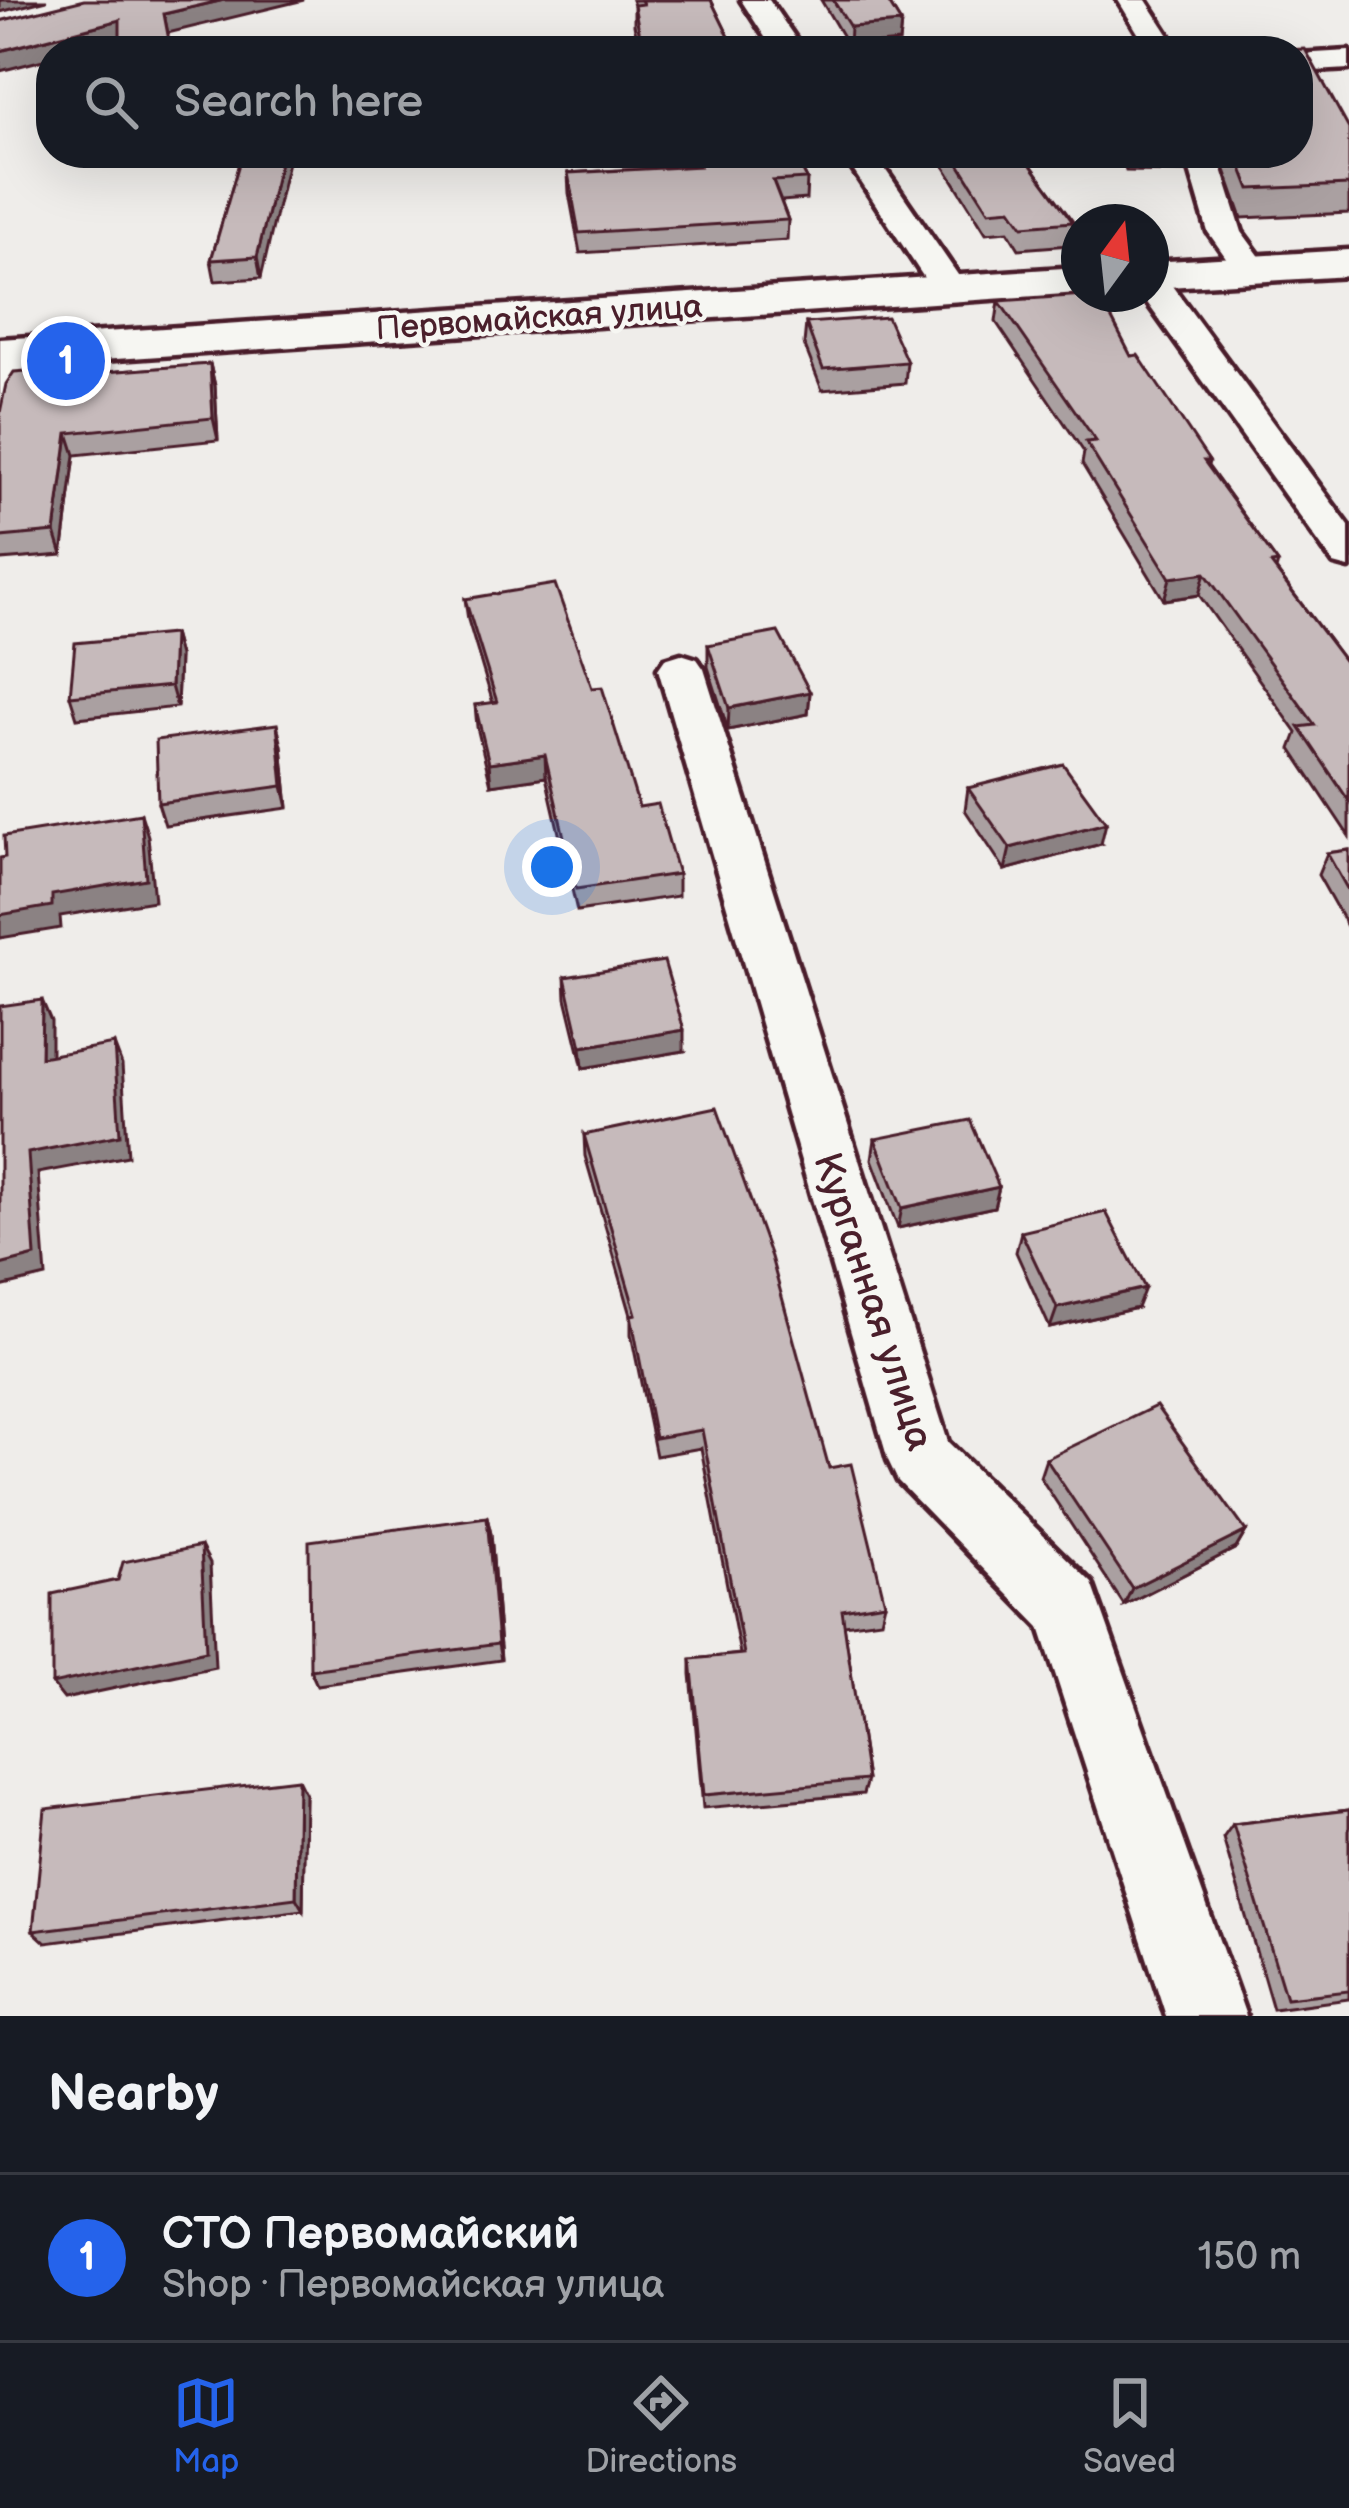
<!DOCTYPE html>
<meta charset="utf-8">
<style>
:root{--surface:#171b24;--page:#242831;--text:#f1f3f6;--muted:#9ea1a6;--line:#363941;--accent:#2563eb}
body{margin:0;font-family:"Balsamiq Sans",sans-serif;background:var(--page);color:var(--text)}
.compass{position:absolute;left:1061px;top:204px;width:108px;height:108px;border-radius:50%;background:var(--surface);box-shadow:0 12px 48px #0002;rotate:15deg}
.you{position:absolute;left:552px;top:867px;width:42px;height:42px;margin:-30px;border:9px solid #fff;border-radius:50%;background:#1a73e8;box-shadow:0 0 0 18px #1a73e833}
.badge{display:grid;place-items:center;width:78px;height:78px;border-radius:50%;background:var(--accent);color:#fff;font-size:39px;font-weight:700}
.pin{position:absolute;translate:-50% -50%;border:6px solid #fff;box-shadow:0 3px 12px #0006}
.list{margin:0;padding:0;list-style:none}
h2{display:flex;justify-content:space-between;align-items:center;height:156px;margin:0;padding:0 48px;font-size:51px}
h2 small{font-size:39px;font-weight:400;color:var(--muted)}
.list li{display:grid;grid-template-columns:78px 1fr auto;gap:36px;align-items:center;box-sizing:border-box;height:168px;padding:0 48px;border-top:3px solid var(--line)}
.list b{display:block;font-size:45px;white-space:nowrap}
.list p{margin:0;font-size:39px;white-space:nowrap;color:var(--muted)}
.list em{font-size:39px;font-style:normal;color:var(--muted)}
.icon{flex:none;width:66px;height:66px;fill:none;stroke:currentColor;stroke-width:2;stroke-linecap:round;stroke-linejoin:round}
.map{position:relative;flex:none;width:1349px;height:2016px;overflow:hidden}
.search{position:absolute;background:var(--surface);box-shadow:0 12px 48px #0002;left:36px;right:36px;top:36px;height:132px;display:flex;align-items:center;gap:30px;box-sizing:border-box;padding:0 42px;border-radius:48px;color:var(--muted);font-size:45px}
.sheet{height:324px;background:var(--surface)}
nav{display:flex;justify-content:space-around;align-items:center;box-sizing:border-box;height:168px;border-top:3px solid var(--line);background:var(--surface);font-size:33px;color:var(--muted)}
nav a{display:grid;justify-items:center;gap:6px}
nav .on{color:var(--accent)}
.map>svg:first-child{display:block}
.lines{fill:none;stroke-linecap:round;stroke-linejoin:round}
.street-casing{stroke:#4a1f2b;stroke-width:9}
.secondary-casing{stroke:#4a1f2b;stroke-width:9}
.street{fill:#f6f6f2;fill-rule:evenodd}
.secondary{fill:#f6f6f2;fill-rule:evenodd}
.wall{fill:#aaa0a1;stroke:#4a1f2b;stroke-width:3}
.shaded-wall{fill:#8b8283;stroke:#4a1f2b;stroke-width:3}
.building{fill:#c6babb;stroke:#4a1f2b;stroke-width:3}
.labels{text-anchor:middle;stroke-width:9;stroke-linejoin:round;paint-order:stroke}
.far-street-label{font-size:33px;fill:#4a1f2b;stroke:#f6f6f2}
.street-label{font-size:39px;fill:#4a1f2b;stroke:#f6f6f2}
</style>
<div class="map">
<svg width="1349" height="2016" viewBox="0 0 1349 2016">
<rect width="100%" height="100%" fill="#efedea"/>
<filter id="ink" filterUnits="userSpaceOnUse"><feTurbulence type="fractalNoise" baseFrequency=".00833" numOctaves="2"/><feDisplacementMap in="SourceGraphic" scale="24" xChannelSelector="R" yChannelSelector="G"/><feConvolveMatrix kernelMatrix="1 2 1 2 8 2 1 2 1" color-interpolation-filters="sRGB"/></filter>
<g filter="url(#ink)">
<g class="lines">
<defs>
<g id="street">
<path d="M741,0H769L804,51H774Z"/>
<path d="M1118,0H1146L1179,51H1149Z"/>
<path d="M1349,51V69L1298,72V54Z"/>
<path d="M842,153H874L967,288L962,296H936Z"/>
<path d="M1185,153H1217L1242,232L1269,269L1263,276H1239L1208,232Z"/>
<path d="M1151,272L1164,275L1349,526V568L1334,564L1141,294H1151Z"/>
<path d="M10,342L23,345L29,353L14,401L0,405V344Z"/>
<path d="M681,654L697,659L704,669L948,1442L1092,1583L1246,2016H1166L1040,1627L898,1481L888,1460L658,669L665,659Z"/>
</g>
<g id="secondary">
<path d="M1349,250V276L1151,288V262Z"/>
<path d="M1079,267V293L0,367V339Z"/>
</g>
</defs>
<use href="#street" class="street-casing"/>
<use href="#secondary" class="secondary-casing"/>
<use href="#street" class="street"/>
<use href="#secondary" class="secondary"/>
</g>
<g class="wall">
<path d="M632,0H711L736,51H639L634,24V5Z"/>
<path d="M821,0H887L901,23L899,42L849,47Z"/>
<path d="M1349,129V213L1242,218L1219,153H1298Z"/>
<path d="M242,153L261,278L215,281L211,260Z"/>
<path d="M686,153H794L807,179L806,199L781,201L788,220L787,240L580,253L569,193L568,173L690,166Z"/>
<path d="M936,153H1022L1073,222L1069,245L1019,249L1008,231L986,233Z"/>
<path d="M1122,153H1190L1186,172L1126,171Z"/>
<path d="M999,301L1131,356L1209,461L1208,466L1278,563L1276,570L1349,667V836L1291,749L1297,733L1199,595L1164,600L1082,464L1084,452L996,322Z"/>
<path d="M806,323L907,362L905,383L822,390L804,344Z"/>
<path d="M210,364L215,386L218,440L75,455L62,555L0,560V413L68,375Z"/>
<path d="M465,599L592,688L639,807L678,874V896L577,911L546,777L491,785L477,727L475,705L493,703L468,620Z"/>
<path d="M173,634L179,656L177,707L77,718L70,696Z"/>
<path d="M708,645L810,692L808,714L728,730L708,667Z"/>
<path d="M282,746L288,808L165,825L158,803Z"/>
<path d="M968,788L1101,844L1005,870L965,810Z"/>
<path d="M1349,850V930L1318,875L1327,853Z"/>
<path d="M565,977L684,1051L583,1068L566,998Z"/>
<path d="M584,1135L829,1468L885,1603L881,1620L844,1625L867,1780L863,1794L703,1808L691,1674V1659L740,1654L701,1448L656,1456L631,1334V1315L585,1156Z"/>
<path d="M875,1139L999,1187L994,1207L898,1228L872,1159Z"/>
<path d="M1021,1232L1137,1308L1050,1328L1016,1252Z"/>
<path d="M1046,1459L1246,1531L1236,1548L1124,1605L1040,1477Z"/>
<path d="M487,1517L491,1534L501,1660L317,1685L310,1670Z"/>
<path d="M305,1793L303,1910L46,1943L33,1931Z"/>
<path d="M1349,1810V1999L1273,2009L1223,1838L1233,1824Z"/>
</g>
<g class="shaded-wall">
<path d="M0,0H47L0,12Z"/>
<path d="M224,0H304L168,33L164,14Z"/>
<path d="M120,20L124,39L79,51H51V58L0,71V51Z"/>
<path d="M901,23L899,42L849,47L850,27Z"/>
<path d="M282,153H290L261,278L257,257Z"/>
<path d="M210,364L215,386L218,440L213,418Z"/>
<path d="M68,433L75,455L62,555L55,532Z"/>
<path d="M1205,573L1199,595L1164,600L1170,578Z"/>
<path d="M173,634L179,656L177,707L171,686Z"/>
<path d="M810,692L808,714L728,730L729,708Z"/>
<path d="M277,724L282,746L288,808L283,786Z"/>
<path d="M545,755L546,777L491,785L489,763Z"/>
<path d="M141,814L148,836L154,901L60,916L61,928L0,938V915L52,895Z"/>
<path d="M1106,823L1101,844L1005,870L1010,848Z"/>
<path d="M42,1000L51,1021V1078L41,1057Z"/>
<path d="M684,1030V1051L583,1068L581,1047Z"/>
<path d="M114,1044L122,1065L128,1156L38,1173L46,1276L0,1287V1265L28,1153Z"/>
<path d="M999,1187L994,1207L898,1228L902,1208Z"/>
<path d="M1145,1288L1137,1308L1050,1328L1057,1308Z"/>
<path d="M487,1517L491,1534L501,1660L498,1644Z"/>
<path d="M1246,1531L1236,1548L1124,1605L1132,1588Z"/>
<path d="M201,1546L210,1563L215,1667L64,1699L52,1684Z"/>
<path d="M298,1779L305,1793L303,1910L296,1898Z"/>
</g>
<g class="building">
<path d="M84,0H224L164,14L171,51H120V20L0,51V21Z"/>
<path d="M641,0H711L736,51H643L634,5L643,4Z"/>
<path d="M833,0H887L901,23L850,27Z"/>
<path d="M1305,49L1349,129V185L1250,189L1236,153H1298V51H1250Z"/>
<path d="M242,153H282L257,257L211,260Z"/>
<path d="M693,153H794L807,179L773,181L788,220L579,233L568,173L699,166Z"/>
<path d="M952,153H1022L1073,222L1023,226L1011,209L989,211Z"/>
<path d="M1099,294L1131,356L1138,355L1209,461H1204L1278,563L1271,564L1349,667V801L1299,727L1315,725L1205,573L1170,578L1086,442L1096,441L999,301Z"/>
<path d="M887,317L907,362L823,369L806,323Z"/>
<path d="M210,364L213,418L68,433L55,532L0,537V413L6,384L14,372L66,368L65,375Z"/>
<path d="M555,584L592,688L602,687L639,807L658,804L678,874L576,889L545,755L489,763L475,705L497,702L465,599Z"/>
<path d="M778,632L810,692L729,708L708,645Z"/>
<path d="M173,634L171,686L70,696L75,643Z"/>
<path d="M277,724L283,786L158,803L156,740Z"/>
<path d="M1063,764L1106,823L1010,848L968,788Z"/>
<path d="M141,814L146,879L52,895V906L0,915V858L5,857L4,836Z"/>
<path d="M1349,850V892L1327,853Z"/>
<path d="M664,961L684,1030L581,1047L565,977Z"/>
<path d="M42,1000L41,1057L114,1044L120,1135L28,1153L35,1256L0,1265V1006Z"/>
<path d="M717,1107L771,1257L829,1468L851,1464L885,1603L842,1610L867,1780L704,1795L691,1659L744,1654L702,1430L655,1438L631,1315L636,1314L584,1135Z"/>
<path d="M970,1120L999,1187L902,1208L875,1139Z"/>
<path d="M1106,1212L1145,1288L1057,1308L1021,1232Z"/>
<path d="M1156,1406L1246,1531L1132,1588L1046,1459Z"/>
<path d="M487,1517L498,1644L310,1670L309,1541Z"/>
<path d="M201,1546L206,1651L52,1684V1594L118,1580L123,1562Z"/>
<path d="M298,1779L296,1898L33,1931L45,1809Z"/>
<path d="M1349,1810V1991L1286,1998L1233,1824Z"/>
</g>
</g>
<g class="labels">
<g class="far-street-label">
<text transform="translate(539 316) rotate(-4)" y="12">Первомайская улица</text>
</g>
<g class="street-label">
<text transform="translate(875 1301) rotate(72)" y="14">Курганная улица</text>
</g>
</g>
</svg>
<svg class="compass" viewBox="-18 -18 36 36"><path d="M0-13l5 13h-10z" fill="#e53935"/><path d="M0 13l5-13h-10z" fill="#9ea1a6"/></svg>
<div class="you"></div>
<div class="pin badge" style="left:66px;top:361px">1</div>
<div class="search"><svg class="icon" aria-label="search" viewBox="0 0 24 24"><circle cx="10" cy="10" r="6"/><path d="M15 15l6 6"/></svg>Search here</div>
</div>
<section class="sheet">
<h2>Nearby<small></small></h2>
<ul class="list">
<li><span class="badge">1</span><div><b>СТО Первомайский</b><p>Shop · Первомайская улица</p></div><em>150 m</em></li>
</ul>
</section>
<nav>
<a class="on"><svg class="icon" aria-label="map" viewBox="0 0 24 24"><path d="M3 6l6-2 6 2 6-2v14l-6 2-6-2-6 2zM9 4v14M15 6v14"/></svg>Map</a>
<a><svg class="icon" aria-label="directions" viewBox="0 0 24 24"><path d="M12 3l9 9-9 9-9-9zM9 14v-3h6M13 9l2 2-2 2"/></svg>Directions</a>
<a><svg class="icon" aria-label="saved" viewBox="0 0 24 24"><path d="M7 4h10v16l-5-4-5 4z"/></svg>Saved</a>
</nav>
